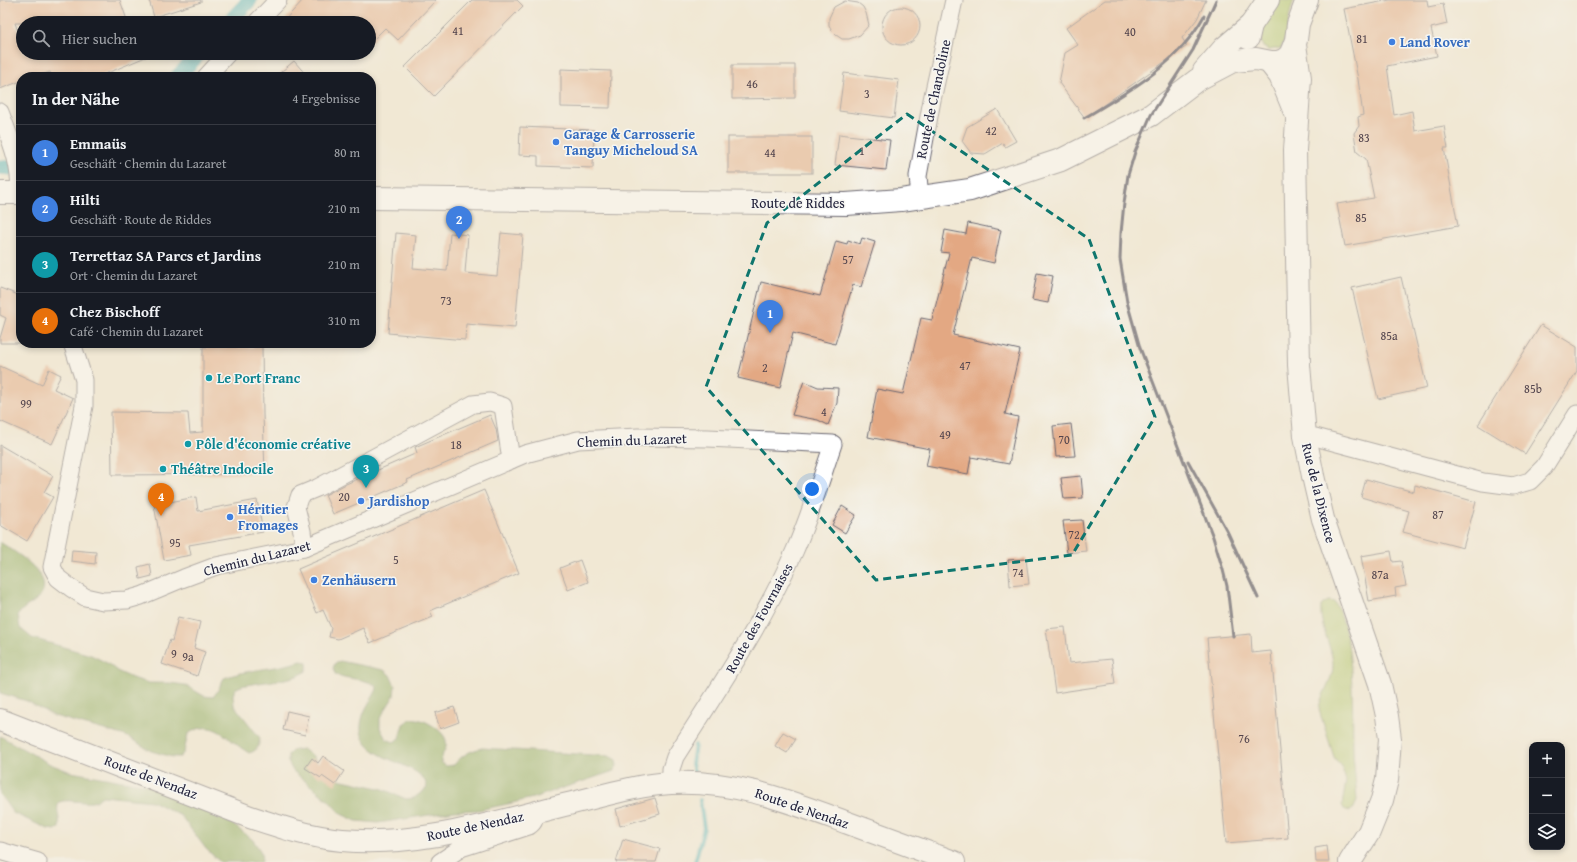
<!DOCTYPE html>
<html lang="de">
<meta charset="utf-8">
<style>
:root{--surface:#171b24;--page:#242831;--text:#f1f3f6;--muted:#9ea1a6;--line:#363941;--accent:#d1495b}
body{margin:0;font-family:"Gentium Book Plus",serif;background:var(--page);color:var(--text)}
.controls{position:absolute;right:12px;bottom:12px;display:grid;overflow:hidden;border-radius:8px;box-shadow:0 2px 6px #0003}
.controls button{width:36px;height:36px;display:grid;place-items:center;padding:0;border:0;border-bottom:1px solid var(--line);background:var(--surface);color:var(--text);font:20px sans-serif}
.you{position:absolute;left:812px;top:489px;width:14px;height:14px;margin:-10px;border:3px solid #fff;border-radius:50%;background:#1a73e8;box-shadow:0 0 0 6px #1a73e833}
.badge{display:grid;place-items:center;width:26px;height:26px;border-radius:50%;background:var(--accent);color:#fff;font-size:13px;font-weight:700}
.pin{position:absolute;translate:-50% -33px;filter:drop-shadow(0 1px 2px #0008)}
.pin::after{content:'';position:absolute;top:21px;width:14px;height:12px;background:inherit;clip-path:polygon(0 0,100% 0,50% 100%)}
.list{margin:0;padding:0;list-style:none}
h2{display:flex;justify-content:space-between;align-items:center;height:52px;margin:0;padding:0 16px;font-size:17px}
h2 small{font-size:13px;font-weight:400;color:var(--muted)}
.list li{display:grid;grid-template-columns:26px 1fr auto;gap:12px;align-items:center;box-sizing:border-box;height:56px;padding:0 16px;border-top:1px solid var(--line)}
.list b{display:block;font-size:15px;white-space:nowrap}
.list p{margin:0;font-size:13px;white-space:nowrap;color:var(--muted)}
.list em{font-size:13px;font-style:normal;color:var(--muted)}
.icon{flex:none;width:22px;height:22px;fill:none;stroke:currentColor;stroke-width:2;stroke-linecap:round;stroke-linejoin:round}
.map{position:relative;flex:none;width:1577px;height:862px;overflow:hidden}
.search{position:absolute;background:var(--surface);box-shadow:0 2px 6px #0003;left:16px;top:16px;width:360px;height:44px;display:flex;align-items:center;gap:10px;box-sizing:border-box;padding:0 14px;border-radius:22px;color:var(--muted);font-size:15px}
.panel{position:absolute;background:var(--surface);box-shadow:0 2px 6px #0003;left:16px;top:72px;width:360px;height:276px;border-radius:16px}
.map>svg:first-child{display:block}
.green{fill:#adc66b;stroke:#687453}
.forest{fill:#8aab5f;stroke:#56664d}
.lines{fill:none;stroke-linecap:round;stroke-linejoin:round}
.stream{stroke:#3aabb6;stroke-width:4}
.canal{stroke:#3aabb6;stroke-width:15}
.building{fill:#e3a883}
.street-casing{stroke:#6a6771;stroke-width:19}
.secondary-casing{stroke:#6a6771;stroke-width:24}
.street{stroke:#fff;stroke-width:17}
.secondary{stroke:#fff;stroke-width:22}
.rail{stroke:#22223b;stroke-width:3}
.marked{fill:none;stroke:#0f766e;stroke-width:3;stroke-dasharray:8 5;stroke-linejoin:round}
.shop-dot{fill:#3f7fe0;stroke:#f6f6f2;stroke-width:1.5}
.culture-dot{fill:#0f9aa8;stroke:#f6f6f2;stroke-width:1.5}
.labels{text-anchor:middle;stroke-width:3;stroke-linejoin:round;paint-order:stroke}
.number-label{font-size:12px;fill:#52444d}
.shop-label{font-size:14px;font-weight:bold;fill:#366cbe;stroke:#f6f6f2;text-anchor:start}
.street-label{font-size:14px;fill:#22223b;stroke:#f6f6f2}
.culture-label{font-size:14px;font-weight:bold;fill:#0d838f;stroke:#f6f6f2;text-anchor:start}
</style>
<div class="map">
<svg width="1577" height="862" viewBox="0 0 1577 862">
<rect width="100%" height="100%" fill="#f6f6f2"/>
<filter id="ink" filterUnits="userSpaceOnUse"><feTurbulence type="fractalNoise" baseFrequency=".025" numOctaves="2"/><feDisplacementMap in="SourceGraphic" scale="8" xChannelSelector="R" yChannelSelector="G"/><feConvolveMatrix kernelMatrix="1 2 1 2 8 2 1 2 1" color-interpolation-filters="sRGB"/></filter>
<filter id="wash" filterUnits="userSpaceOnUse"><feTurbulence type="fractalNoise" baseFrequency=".012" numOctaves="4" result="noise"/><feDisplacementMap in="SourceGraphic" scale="16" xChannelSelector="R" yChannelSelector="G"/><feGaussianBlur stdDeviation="0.9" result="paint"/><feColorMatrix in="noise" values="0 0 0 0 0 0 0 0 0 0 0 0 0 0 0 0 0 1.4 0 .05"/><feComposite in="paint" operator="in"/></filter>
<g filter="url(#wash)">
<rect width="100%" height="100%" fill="#f1e8d4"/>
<g class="green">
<path d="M1281,0H1294C1288,15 1288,35 1281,48L1269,50L1263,47L1259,34Z"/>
<path d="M1328,601L1335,602C1355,639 1352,703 1353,744C1353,763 1356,781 1357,800L1354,808L1349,811L1344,809L1342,805L1346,781L1342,768L1334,757L1319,710C1320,693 1334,681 1333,663C1331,644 1319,625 1321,606Z"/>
</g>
<g class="forest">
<path d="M0,542C13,551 58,576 39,597C32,605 25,605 18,615L20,628L32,638L91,655L107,663L117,671L132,678L149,683H170L185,685L204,696L213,697C218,692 220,685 224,678C248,669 276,669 301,661L307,662C307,666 308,668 306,671C298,680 259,682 247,685C243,685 239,687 235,689L233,695L234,705L260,738C259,747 257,751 249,753C228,741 214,716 188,734L184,752L180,757H172L151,751L126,736L54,716L27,701L0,693Z"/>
<path d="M340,661L384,670L390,675L395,686L394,696L380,718V728L386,739L394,742L399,738L403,724C405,723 408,720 411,719C421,716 445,731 446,741C448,748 441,754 441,762L446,766L454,765C462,755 469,751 482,748L609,756L616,760L617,766L614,771L533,798L508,804L479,810L455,811L378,823L356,821L341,814L328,800L293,771L288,762V755L293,750L303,749L313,756L320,768L334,778L383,789L406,799L414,798L427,788C424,758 351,764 362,719C365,706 372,700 377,689L375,685C363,678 348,680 335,674L333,668L335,663Z"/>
<path d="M0,736L50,764L71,772L146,785L208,809L232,824L253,840L261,852L262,862H220L206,849L181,816L152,801L103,796C100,797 98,800 96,801C86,805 70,798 59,802C55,811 61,818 59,828L55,830L48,829L13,813L0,795Z"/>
</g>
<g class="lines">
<g class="stream">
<path d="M694,771L692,764L695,745"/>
<path d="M695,862L704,828L700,800"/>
</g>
<g class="canal">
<path d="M228,23L250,0"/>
<path d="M177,77L200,53"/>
<path d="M0,167L21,169"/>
</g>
</g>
<g id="blocks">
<g class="building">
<path d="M0,0H120L128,23H15L23,45V53H155L98,77H52L50,72L34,77H21V81L0,89Z"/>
<path d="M149,0H201V2L154,17Z"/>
<path d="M303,0H436L398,40L385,28L369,44V23H282Z"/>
<path d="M472,0H517L523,6L434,96L405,67Z"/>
<path d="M1105,0H1206L1197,19L1182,38L1187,46L1085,118L1059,83L1065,53L1078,45L1066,28Z"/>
<path d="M1390,0H1427L1428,7L1443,4L1447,24L1431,28L1437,56L1387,66L1394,115L1412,111L1415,131L1444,126L1448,148H1444L1458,226L1345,246L1337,204L1374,198L1366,159L1357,152L1354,133L1359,126L1358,117L1363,115L1358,79L1344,9Z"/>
<path d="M845,1L858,3L863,7L866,13L869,25L860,35L849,39H842L836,35L832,31L829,25V18L834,7Z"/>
<circle cx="901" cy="26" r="19"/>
<path d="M294,61L308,77H275Z"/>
<path d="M732,65H795V98L732,99Z"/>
<path d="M561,69L611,71L610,108L561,107Z"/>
<path d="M844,73L899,80L894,118L839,111Z"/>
<path d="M997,109L1016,141L1005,147L1003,143L985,154L971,153L962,141L967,127Z"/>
<path d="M520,127L594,130L593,168L538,166V156L519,155Z"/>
<path d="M839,134L890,140L886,170L835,165Z"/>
<rect x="728" y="137" width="84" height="36"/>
<path d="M968,223L1001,230L994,263L972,258L953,335L1020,350L1005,414L1018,417L1009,464L971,457L968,474L926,466L930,449L868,437L877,389L903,394L921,318L932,320L949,253L941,252L945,230L966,234Z"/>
<path d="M396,233L416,235L413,268L447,271L450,233L468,235L465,273L497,276L501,233L523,235L515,328L466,324L465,340L388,333Z"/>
<path d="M862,238L875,242L861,287L853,285L835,344L793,333L780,388L738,378L761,282L820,296L836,241L847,244L848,240L860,244Z"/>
<path d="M1037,273L1053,276L1048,303L1032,300Z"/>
<path d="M1401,277L1427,388L1378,399L1352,288Z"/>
<path d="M0,288L21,296V343H0V338L6,318L0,315Z"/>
<path d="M1541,325L1577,347V371L1525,454L1478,425Z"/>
<path d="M203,347H262L263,414L265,474L112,475L111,412L188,413L190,433L203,432Z"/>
<path d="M0,366L42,385L49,369L61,375L54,389L73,398L52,444L0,421Z"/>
<path d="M804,381L818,387L838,388L837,403L828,425L818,420L792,415Z"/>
<path d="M490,415L496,429L498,441L407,480L408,482L333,514L325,495L346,484L417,453L415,447Z"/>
<path d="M1071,424L1075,456L1056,457L1053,426Z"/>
<path d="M0,445L53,476L44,492L53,497L27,541L0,525Z"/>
<path d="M1081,476L1083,498L1064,499L1061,478Z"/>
<path d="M1366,479L1414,492L1415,485L1476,502L1463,548L1403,532L1409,511L1361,497Z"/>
<path d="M484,490L519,573L430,611L433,617L370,643L363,628L338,639L329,637L331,628L323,610L317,613L298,569Z"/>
<path d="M196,497L198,511L257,500L263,532L189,545L191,555L164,560L154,505Z"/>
<path d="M842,506L856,515L845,533L832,525Z"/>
<path d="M1082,520L1086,551L1067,553L1063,521Z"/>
<path d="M72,550L96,552L95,564L71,561Z"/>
<path d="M1391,551L1393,562L1401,561L1406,586L1395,588L1396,596L1369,601L1361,556Z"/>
<path d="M1026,559L1029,584L1010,586L1008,560Z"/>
<path d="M580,560L588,582L568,590L560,568Z"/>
<path d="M150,564L152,576L140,579L138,567Z"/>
<path d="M178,617L200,622L194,648L205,652L197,676L162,664L170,640L172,641Z"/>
<path d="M1065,627L1069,663L1112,659L1115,684L1055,693L1046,629Z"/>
<path d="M1251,634L1252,653L1271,651L1288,838L1226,843L1207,638Z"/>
<path d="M454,707L459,722L440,729L435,713Z"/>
<path d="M287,711L309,716L305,735L283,730Z"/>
<path d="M783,732L796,739L787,753L775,746Z"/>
<path d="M323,756L344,771L335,785L322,776L321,778L305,768L312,758L318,763Z"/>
<path d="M655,798L660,814L620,826L616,809Z"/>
<path d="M623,839L660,849L656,862H616Z"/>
<path d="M1327,846L1329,862H1316L1315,848Z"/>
</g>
</g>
</g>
<g filter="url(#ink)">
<use href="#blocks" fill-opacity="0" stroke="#6a6771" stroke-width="1"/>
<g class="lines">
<defs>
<g id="street">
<path d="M256,23L278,0"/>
<path d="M206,77L228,53"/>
<path d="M0,112C11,142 20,160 20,193"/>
<path d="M920,198L918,176L932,100L954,0"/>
<path d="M72,343L84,380V406L52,567L58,578L71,588L85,597L103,601L127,600L141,596L184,578L216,566L304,548L525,454L578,440L638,437L708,438L833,444C821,479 810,516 795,550C763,623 718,689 675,757L671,769V783"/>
<path d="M1305,436L1315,437L1483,482L1513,486L1530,481L1544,467L1577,414"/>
<path d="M304,548L302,531L296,507L300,495L317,488L473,404L490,402L503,406L511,460"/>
<path d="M0,851L38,862"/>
<path d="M440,862L461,848L529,826C535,822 535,819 533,813"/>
</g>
<g id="secondary">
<path d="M1248,38L1251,25L1268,0"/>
<path d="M1295,45L1300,78L1295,150L1299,365L1305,436L1313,476L1323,519L1380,684L1387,716L1390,739L1387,780L1382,800L1369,832L1350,862"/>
<path d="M1269,62L1280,76L1294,110"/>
<path d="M1204,71L1224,48L1251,25"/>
<path d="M0,193H21"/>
<path d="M371,198L846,204L901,200L970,190L1061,160L1151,115L1197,80L1233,61L1256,59L1271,62H1278L1284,60L1290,55L1293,48L1296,40L1298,24L1307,0"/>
<path d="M0,720L250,817C280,827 310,837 342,840C417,847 492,823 564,805C599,797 635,785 671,783C736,780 788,801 848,823C883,836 919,849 954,862"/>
</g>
</defs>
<use href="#street" class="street-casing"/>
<use href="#secondary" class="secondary-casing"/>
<use href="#street" class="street"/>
<use href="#secondary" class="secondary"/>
<g class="rail">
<path d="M1216,0L1193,50L1151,115L1135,152L1128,175L1124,203L1121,233L1120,259L1127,302L1140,348L1213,537L1223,570L1227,586L1233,636"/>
<path d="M1084,118C1130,91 1177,65 1204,16"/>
<path d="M1188,461L1227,531L1258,598"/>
</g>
</g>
</g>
<path d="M0 0H1577V862H0ZM907,114L1089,239L1155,417L1072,555L876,580L706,387L767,223Z" fill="#f1e8d4" fill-opacity=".55" fill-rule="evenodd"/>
<path class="marked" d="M907,114L1089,239L1155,417L1072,555L876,580L706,387L767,223Z"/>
<g class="shop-dot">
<circle cx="1392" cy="42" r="4"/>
<circle cx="556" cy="142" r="4"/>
<circle cx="361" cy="501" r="4"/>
<circle cx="230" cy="517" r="4"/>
<circle cx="314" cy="580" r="4"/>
</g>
<g class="culture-dot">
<circle cx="209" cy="378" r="4"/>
<circle cx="188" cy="444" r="4"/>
<circle cx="163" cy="469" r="4"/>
</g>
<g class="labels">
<g class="number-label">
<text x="458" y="35">41</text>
<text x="1130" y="36">40</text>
<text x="1362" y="43">81</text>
<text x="752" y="88">46</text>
<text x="867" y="98">3</text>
<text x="991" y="135">42</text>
<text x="1364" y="142">83</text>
<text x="862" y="155">1</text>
<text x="770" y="157">44</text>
<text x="1361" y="222">85</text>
<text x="848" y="264">57</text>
<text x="446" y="305">73</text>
<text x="1389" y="340">85a</text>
<text x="965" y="370">47</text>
<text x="765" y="372">2</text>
<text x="1533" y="393">85b</text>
<text x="26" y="408">99</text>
<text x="824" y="416">4</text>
<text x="945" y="439">49</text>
<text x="1064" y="444">70</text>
<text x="456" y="449">18</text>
<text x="344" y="501">20</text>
<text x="1438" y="519">87</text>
<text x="1074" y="539">72</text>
<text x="175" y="547">95</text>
<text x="396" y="564">5</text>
<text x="1018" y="577">74</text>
<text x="1380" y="579">87a</text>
<text x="174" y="658">9</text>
<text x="188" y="661">9a</text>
<text x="1244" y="743">76</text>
</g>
<g class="shop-label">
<text x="1400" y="47">Land Rover</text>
<text x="564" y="139">Garage &amp; Carrosserie<tspan x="564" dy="16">Tanguy Micheloud SA</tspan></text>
<text x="369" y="506">Jardishop</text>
<text x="238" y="514">Héritier<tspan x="238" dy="16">Fromages</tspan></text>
<text x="322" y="585">Zenhäusern</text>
</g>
<g class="street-label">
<text transform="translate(933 99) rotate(-78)" y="5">Route de Chandoline</text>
<text x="798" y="208">Route de Riddes</text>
<text transform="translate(632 440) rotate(-2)" y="5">Chemin du Lazaret</text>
<text transform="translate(1319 493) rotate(76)" y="5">Rue de la Dixence</text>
<text transform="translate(257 558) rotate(-14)" y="5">Chemin du Lazaret</text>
<text transform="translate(759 618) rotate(-61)" y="5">Route des Fournaises</text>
<text transform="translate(151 777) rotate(21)" y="5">Route de Nendaz</text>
<text transform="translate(802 808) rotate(19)" y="5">Route de Nendaz</text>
<text transform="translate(475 826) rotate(-12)" y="5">Route de Nendaz</text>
</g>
<g class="culture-label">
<text x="217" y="383">Le Port Franc</text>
<text x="196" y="449">Pôle d'économie créative</text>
<text x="171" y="474">Théâtre Indocile</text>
</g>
</g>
</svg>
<div class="controls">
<button>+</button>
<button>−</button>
<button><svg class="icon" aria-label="layers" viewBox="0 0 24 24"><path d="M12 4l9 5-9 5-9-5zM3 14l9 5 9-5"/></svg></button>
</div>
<div class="you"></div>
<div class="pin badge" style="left:770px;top:333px;background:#3f7fe0">1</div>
<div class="pin badge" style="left:459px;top:239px;background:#3f7fe0">2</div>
<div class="pin badge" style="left:366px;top:488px;background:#0f9aa8">3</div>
<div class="pin badge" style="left:161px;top:516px;background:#e8710a">4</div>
<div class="search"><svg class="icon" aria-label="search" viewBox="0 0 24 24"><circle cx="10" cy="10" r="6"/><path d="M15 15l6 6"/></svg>Hier suchen</div>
<section class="panel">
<h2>In der Nähe<small>4 Ergebnisse</small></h2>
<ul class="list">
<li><span class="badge" style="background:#3f7fe0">1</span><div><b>Emmaüs</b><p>Geschäft · Chemin du Lazaret</p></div><em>80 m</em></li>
<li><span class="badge" style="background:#3f7fe0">2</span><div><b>Hilti</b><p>Geschäft · Route de Riddes</p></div><em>210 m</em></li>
<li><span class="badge" style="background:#0f9aa8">3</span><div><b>Terrettaz SA Parcs et Jardins</b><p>Ort · Chemin du Lazaret</p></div><em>210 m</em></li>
<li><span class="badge" style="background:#e8710a">4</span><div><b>Chez Bischoff</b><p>Café · Chemin du Lazaret</p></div><em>310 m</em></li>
</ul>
</section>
</div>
